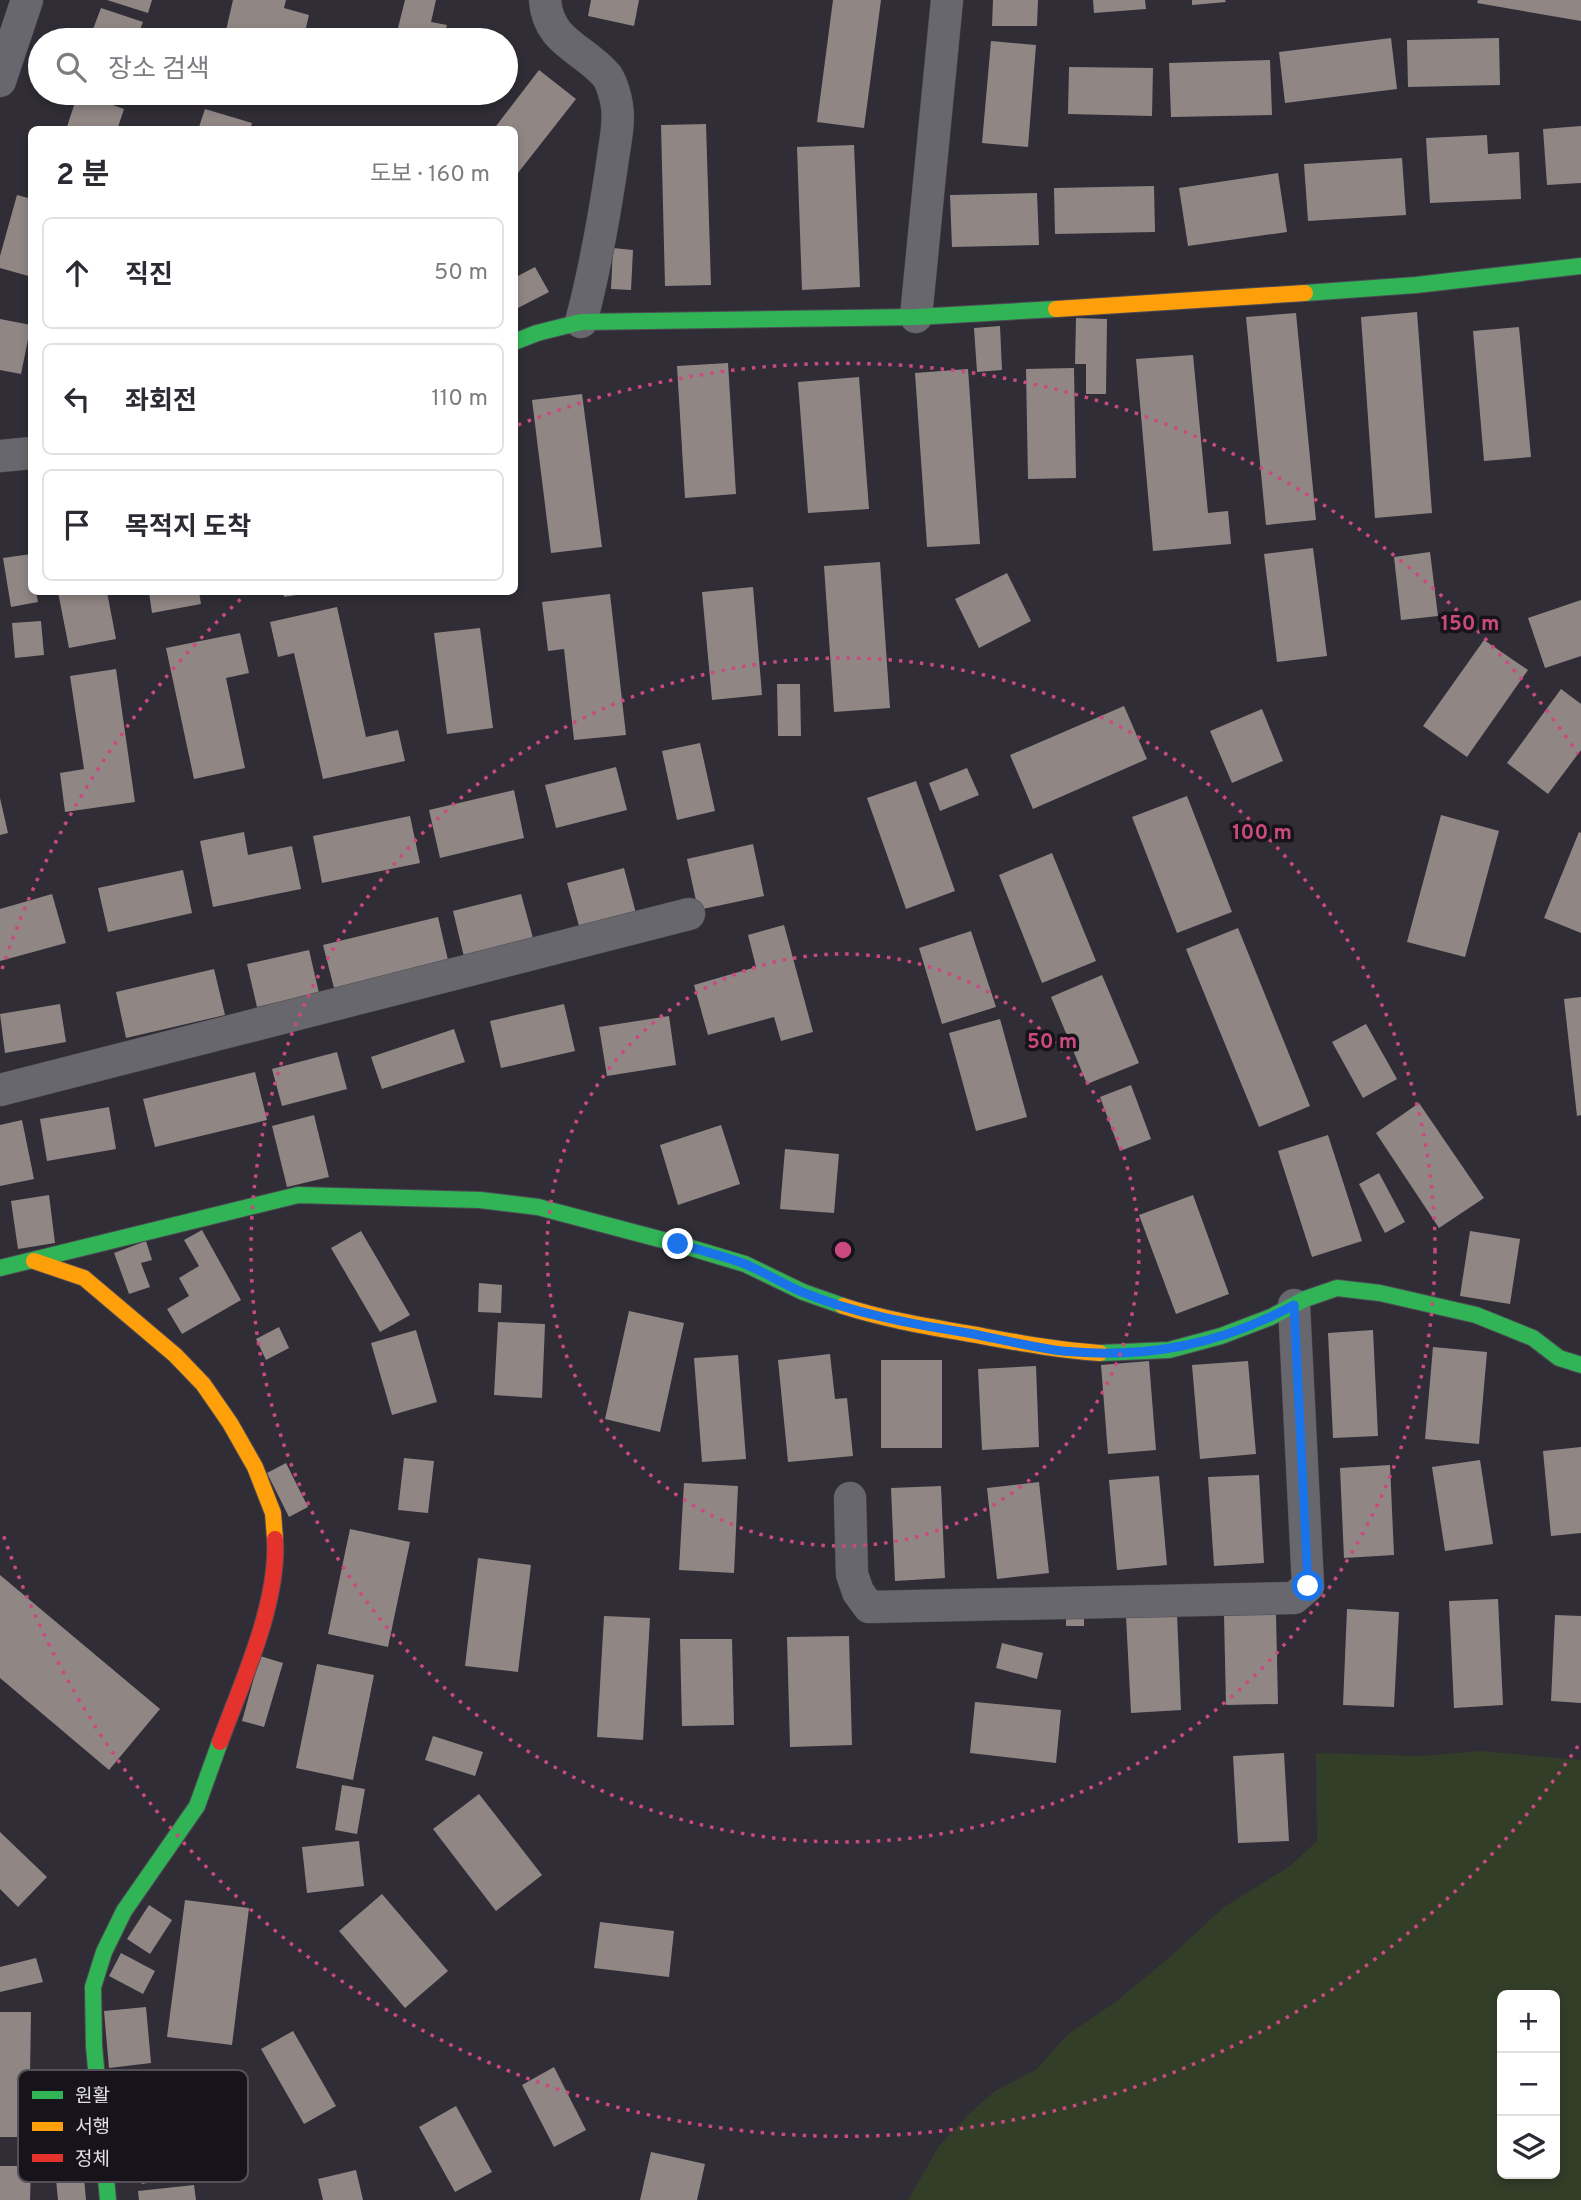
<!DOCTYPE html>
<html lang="ko">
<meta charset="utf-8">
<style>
:root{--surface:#fff;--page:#f2f2f3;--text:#2b2b33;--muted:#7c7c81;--line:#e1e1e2}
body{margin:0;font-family:Overpass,"Noto Sans KR",sans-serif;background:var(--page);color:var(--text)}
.controls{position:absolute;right:21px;bottom:21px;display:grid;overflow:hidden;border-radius:10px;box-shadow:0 4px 10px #0003}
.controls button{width:63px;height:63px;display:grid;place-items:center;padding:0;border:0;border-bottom:2px solid var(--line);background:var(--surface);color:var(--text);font:35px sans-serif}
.stop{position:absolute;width:21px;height:21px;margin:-16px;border:5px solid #1a73e8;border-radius:50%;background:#fff}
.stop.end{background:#1a73e8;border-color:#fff;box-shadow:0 2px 7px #0008}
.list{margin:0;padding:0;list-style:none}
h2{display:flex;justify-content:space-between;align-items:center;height:91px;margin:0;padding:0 28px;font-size:30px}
h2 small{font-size:23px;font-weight:400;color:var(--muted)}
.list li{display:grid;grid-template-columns:46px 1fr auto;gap:21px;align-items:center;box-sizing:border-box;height:112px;margin:0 14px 14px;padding:0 14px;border:2px solid var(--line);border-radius:10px}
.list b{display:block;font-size:26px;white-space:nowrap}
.list em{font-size:23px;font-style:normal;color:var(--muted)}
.icon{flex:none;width:38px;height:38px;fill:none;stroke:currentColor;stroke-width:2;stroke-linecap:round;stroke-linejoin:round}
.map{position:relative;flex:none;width:1581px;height:2200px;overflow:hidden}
.search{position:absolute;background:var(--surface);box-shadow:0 4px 10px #0003;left:28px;top:28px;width:490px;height:77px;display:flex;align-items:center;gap:18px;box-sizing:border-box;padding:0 24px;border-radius:38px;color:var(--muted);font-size:26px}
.panel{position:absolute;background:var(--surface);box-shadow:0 4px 10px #0003;left:28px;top:126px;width:490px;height:469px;border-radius:10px}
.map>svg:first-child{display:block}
.green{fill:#333e28;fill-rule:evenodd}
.building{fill:#908785}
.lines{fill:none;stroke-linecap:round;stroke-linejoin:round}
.street-casing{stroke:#4d4b53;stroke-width:33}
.fast-casing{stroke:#4d4b53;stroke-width:18}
.slow-casing{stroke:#4d4b53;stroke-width:18}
.jam-casing{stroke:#4d4b53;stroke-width:18}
.street{stroke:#69676e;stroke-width:32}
.fast{stroke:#30b455;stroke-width:16}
.slow{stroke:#ff9f0a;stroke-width:16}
.jam{stroke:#e5322d;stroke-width:16}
.route{stroke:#1a73e8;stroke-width:9}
.ring{fill:none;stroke:#ca4a7f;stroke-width:3.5;stroke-dasharray:3.5 7}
.key{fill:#16131b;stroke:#545059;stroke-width:2}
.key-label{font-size:19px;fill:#e3e0eb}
.centre{fill:#ca4a7f;stroke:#16131b;stroke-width:3.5}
.ring-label{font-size:21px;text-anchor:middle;font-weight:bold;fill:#ca4a7f;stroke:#16131b;stroke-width:7;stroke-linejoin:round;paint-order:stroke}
</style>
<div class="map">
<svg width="1581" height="2200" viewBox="0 0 1581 2200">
<rect width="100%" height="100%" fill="#302d36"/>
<path class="green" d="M1480,1751L1581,1760V2200H908L939,2146L969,2114L995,2091L1037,2069L1067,2035L1114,2003L1170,1957L1224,1907L1290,1866L1317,1841L1316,1753L1421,1756ZM1502,1995H1555V2174H1502Z"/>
<g class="building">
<path d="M107,0H152L148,13Z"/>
<path d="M233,0H286L284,8L309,15L303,40L224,39Z"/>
<path d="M405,0H436L431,22L447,25L443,40H395Z"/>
<path d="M591,0H639L634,26L588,16Z"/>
<path d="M833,0H881L864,128L817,122Z"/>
<path d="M993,0H1038L1037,26H992Z"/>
<path d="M1093,0H1145L1146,9L1094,13Z"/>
<path d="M1192,0H1225L1226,2L1192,5Z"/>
<path d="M1478,0H1581V21L1477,3Z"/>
<path d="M101,8L143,22L136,40H89Z"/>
<path d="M1391,38L1397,89L1285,103L1279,52Z"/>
<path d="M1499,38L1500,85L1408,87L1407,40Z"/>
<path d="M991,41L1036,45L1028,147L982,143Z"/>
<path d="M1270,60L1272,115L1171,117L1169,63Z"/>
<path d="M1069,67L1153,68L1152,116L1068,114Z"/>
<path d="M539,70L576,99L514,178V130H493Z"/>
<path d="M78,93L124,109L117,130H66Z"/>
<path d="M205,109L252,123L250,130H198Z"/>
<path d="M706,124L711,285L665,286L661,125Z"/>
<path d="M1581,126V183L1547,185L1543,129Z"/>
<path d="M1487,135L1488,154L1519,152L1521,199L1430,203L1426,138Z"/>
<path d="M854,145L860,287L802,290L797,147Z"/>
<path d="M1402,158L1406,215L1308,221L1304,164Z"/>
<path d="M1278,173L1287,232L1188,246L1179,188Z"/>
<path d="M1154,186L1155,232L1055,234L1054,188Z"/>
<path d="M1037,193L1039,245L952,247L950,195Z"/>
<path d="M17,195L32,199V277L0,268V256Z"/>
<path d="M613,248L633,250L631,290L611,289Z"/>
<path d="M535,267L549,292L514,310V278Z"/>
<path d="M1417,312L1432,513L1375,518L1361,317Z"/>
<path d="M1296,313L1316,520L1266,525L1246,317Z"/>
<path d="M1076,318L1107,319L1106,394H1086V364H1075Z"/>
<path d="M0,319L31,325L21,374L0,370Z"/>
<path d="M1000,326L1002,370L977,372L974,328Z"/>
<path d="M1519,327L1531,457L1484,461L1473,331Z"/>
<path d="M1193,355L1208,513L1228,511L1231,544L1153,551L1136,359Z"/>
<path d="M728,363L736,494L685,498L677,366Z"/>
<path d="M1074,368L1076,478L1028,479L1026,369Z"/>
<path d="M968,369L980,544L927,547L915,373Z"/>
<path d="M859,377L869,509L808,513L798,382Z"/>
<path d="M582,394L602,547L551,553L532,400Z"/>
<path d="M1313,548L1327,656L1277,662L1264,554Z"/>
<path d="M1430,552L1438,616L1401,620L1394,557Z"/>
<path d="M31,554L32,592H36L38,602L11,607L3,558Z"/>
<path d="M880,562L890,708L834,712L824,566Z"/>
<path d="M1007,573L1031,621L979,648L955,599Z"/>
<path d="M753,587L762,695L712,700L702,592Z"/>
<path d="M58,592H107L116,639L69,648Z"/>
<path d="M149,592H199L201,604L152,613Z"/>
<path d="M283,592H309V593L284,597Z"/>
<path d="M610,594L626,735L574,740L564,649L548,651L542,602Z"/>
<path d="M1581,600V656L1545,668L1528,618Z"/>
<path d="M337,607L366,737L398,730L405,761L323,779L294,653L278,657L270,622Z"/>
<path d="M41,621L44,655L15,658L12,623Z"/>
<path d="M480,628L493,728L447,734L434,633Z"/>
<path d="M240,633L249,673L226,678L245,768L194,779L166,648Z"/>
<path d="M1484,640L1528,670L1467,757L1423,726Z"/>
<path d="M116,669L135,802L65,812L60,773L84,769L70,676Z"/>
<path d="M777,684H800L801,736H778Z"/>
<path d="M1561,689L1581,704V750L1548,794L1507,763Z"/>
<path d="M1124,706L1147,759L1033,809L1010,755Z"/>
<path d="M1262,709L1283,761L1232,783L1210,731Z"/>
<path d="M700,743L715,811L677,820L662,751Z"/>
<path d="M616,767L627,810L556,828L545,785Z"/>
<path d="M967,768L979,795L940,811L929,783Z"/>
<path d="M916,781L955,891L906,909L867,798Z"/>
<path d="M514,790L524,838L440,858L429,810Z"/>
<path d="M1187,796L1232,912L1177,933L1132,817Z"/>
<path d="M0,798L8,833L0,835Z"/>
<path d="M1441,815L1499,831L1465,957L1407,942Z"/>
<path d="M410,816L420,863L322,883L313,836Z"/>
<path d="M244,832L248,855L292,846L301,889L213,907L200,841Z"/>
<path d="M1579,832L1581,833V933L1544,918Z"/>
<path d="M753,844L764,896L698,910L687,859Z"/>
<path d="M1052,853L1096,961L1042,983L999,875Z"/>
<path d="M624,868L637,917L581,933L567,883Z"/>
<path d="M183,870L192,913L108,932L98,888Z"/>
<path d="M52,894L66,943L0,961V909Z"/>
<path d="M521,894L533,938L464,957L453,911Z"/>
<path d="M438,917L448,960L334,988L323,945Z"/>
<path d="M784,925L813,1032L781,1041L774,1017L708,1035L694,985L756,967L748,935Z"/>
<path d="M1238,928L1310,1106L1259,1127L1186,949Z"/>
<path d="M971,931L996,1007L942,1024L919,948Z"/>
<path d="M309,950L319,993L257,1007L247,964Z"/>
<path d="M214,969L225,1015L126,1038L116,992Z"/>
<path d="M1102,975L1139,1063L1087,1084L1051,997Z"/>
<path d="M1581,997V1115L1577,1116L1564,999Z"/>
<path d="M60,1004L66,1042L5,1053L0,1014Z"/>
<path d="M564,1004L575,1051L501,1068L490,1021Z"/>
<path d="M669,1016L676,1065L607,1076L599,1027Z"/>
<path d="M1000,1019L1027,1117L976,1131L949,1033Z"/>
<path d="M1366,1024L1397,1079L1363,1098L1332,1042Z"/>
<path d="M454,1029L465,1062L382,1089L371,1057Z"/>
<path d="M337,1052L347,1089L282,1106L272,1069Z"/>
<path d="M255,1072L267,1120L155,1147L143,1099Z"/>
<path d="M1131,1085L1151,1139L1120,1151L1100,1097Z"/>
<path d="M1419,1103L1484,1198L1439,1228L1376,1133Z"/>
<path d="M109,1107L116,1149L47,1161L40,1119Z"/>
<path d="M314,1115L329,1177L287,1187L272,1126Z"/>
<path d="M22,1120L34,1179L0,1186V1125Z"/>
<path d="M721,1125L740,1184L678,1205L660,1145Z"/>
<path d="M1328,1135L1362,1241L1312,1257L1278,1151Z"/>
<path d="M785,1149L839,1154L834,1213L780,1209Z"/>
<path d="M1379,1173L1405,1222L1385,1233L1359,1184Z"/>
<path d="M49,1195L55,1243L18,1249L11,1201Z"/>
<path d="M1193,1195L1229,1294L1176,1314L1139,1215Z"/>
<path d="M202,1230L241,1300L182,1334L167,1309L189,1296L179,1278L199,1266L184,1240Z"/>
<path d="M361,1231L410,1315L380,1332L331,1248Z"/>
<path d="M1470,1231L1520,1239L1510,1304L1460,1296Z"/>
<path d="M146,1241L152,1260L141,1263L150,1287L129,1294L114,1253Z"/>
<path d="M479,1283L502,1285L501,1313L478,1312Z"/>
<path d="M629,1311L684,1323L660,1432L605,1419Z"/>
<path d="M498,1322L545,1324L542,1398L494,1395Z"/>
<path d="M279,1327L289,1348L266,1360L256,1339Z"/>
<path d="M416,1330L437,1402L392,1415L371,1343Z"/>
<path d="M1373,1330L1378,1436L1333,1438L1328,1333Z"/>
<path d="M1433,1347L1487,1352L1479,1444L1425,1439Z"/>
<path d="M830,1354L835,1399L847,1398L853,1456L788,1462L778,1360Z"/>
<path d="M738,1355L746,1459L702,1462L694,1358Z"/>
<rect x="881" y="1360" width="61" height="88"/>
<path d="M1149,1361L1156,1450L1108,1454L1101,1365Z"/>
<path d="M1248,1361L1256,1454L1200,1459L1192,1365Z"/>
<path d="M1036,1366L1039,1447L982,1450L978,1369Z"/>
<path d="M1581,1447V1533L1551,1536L1543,1451Z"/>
<path d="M404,1458L434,1461L428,1513L398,1510Z"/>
<path d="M1480,1460L1493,1544L1445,1551L1432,1467Z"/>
<path d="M286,1463L308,1507L289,1517L267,1473Z"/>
<path d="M1390,1465L1394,1555L1344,1558L1340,1468Z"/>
<path d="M1259,1475L1264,1563L1214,1566L1208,1477Z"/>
<path d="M1159,1476L1167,1565L1117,1570L1109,1480Z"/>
<path d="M1039,1482L1049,1573L997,1579L987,1488Z"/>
<path d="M684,1483L738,1486L734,1573L679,1570Z"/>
<path d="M941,1486L945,1578L895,1581L891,1488Z"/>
<path d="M350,1529L410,1542L388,1647L328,1634Z"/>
<path d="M478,1558L531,1565L518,1672L465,1666Z"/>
<path d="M0,1575L160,1709L109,1770L0,1678Z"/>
<path d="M1498,1599L1503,1705L1454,1708L1449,1601Z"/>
<path d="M1084,1609V1626H1066V1610Z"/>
<path d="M1347,1609L1399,1612L1394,1707L1343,1705Z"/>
<path d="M1177,1614L1181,1710L1131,1713L1126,1616Z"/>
<path d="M1276,1614L1278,1704L1226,1705L1224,1615Z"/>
<path d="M1555,1615L1581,1616V1703L1551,1701Z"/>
<path d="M604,1616L650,1618L643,1740L597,1737Z"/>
<path d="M849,1636L852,1745L790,1747L787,1637Z"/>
<path d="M680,1639H732L734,1725L682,1726Z"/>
<path d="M1002,1643L1043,1653L1037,1679L996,1668Z"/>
<path d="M260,1656L283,1663L264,1727L242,1721Z"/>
<path d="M317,1664L374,1675L353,1780L296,1768Z"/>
<path d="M975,1702L1061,1710L1056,1763L970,1753Z"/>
<path d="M433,1736L483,1752L475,1776L425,1760Z"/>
<path d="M1284,1753L1289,1841L1238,1843L1233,1756Z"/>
<path d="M342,1785L365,1789L357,1834L335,1830Z"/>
<path d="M479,1794L542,1875L496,1911L433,1829Z"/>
<path d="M0,1832L47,1877L18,1907L0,1889Z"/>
<path d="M359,1841L364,1886L307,1893L302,1847Z"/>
<path d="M382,1894L448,1971L405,2008L339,1931Z"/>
<path d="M185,1900L249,1908L232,2045L167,2037Z"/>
<path d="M149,1905L172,1920L150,1954L127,1939Z"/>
<path d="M600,1922L674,1931L669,1977L594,1968Z"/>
<path d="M121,1953L155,1971L143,1994L109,1976Z"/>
<path d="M36,1958L43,1982L0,1992V1967Z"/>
<path d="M146,2007L151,2063L109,2068L104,2011Z"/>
<path d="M0,2012H31L29,2137H0Z"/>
<path d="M293,2031L336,2106L304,2124L261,2049Z"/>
<path d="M554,2067L586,2130L554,2147L522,2085Z"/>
<path d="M456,2106L492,2172L455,2192L419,2127Z"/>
<path d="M165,2132L175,2177L142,2184L132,2139Z"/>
<path d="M80,2135L86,2200H58L52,2138Z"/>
<path d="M651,2152L705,2164L697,2200H640Z"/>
<path d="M0,2166H31L30,2200H0Z"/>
<path d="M356,2170L363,2200H323L318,2179Z"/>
<path d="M194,2185L196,2200H139L138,2191Z"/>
</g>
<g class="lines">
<defs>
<g id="street">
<path d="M545,0C548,43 584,48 607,76C612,83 616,98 617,106C620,124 614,147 612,165C604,218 595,270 581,322"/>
<path d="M0,81L27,0"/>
<path d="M916,317L947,0"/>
<path d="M0,456L32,453"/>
<path d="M0,1090L689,914"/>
<path d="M850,1498L852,1574L858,1592L869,1607L1294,1598L1308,1586L1294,1305"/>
</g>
<g id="fast">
<path d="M1305,293L1416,285L1581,266"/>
<path d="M514,342L537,333L581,322L916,317L1056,309"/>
<path d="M0,1268L298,1195L480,1200L538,1207L678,1244L745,1264L803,1292L843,1306"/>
<path d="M1100,1353L1169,1350L1221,1336L1271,1317L1305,1299L1337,1288L1380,1293L1476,1315L1533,1338L1559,1358L1581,1365"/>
<path d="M108,2200L94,2046L93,1987L104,1952L124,1911L197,1806L220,1742"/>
</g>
<g id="slow">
<path d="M1056,309L1305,293"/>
<path d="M34,1261L84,1278L175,1355L203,1384L230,1423L255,1467L273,1513L275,1539"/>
<path d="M843,1306C883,1319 925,1326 965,1333C1010,1341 1054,1350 1100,1353"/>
</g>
<path id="jam" d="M220,1742C242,1682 279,1603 275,1539"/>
</defs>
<use href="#street" class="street-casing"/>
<use href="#fast" class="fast-casing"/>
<use href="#slow" class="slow-casing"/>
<use href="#jam" class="jam-casing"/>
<use href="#street" class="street"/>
<use href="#fast" class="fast"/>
<use href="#slow" class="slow"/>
<use href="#jam" class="jam"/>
</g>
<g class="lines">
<path class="route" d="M678,1244C700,1250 723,1256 745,1264C764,1272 783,1284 802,1292C855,1314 912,1324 968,1333C999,1339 1031,1347 1062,1351C1146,1359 1220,1345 1294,1305L1308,1586"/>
</g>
<g class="ring">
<circle cx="843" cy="1250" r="296"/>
<circle cx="843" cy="1250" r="592"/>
<path d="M1578 1746A887 887 0 0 1 2 1531M2 969A887 887 0 0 1 244 596M518 425A887 887 0 0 1 1578 754"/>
</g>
<rect x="18" y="2070" width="230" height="112" rx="10" class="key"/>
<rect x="32" y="2091" width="31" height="8" fill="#30b455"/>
<rect x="32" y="2122" width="31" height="9" fill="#ff9f0a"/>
<rect x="32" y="2154" width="31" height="8" fill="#e5322d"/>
<g class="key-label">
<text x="75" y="2102">원활</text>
<text x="75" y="2133">서행</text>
<text x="75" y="2165">정체</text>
</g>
<circle cx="843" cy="1250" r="10" class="centre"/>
<g class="ring-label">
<text x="1470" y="630">150 m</text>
<text x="1262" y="839">100 m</text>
<text x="1052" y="1048">50 m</text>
</g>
</svg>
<div class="controls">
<button>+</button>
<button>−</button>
<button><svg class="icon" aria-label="layers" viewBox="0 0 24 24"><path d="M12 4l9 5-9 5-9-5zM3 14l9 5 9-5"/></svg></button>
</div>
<div class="stop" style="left:1308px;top:1586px"></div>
<div class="stop end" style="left:678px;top:1244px"></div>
<div class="search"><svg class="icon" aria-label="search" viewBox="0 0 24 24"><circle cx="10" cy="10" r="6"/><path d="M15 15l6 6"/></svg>장소 검색</div>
<section class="panel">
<h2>2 분<small>도보 · 160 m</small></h2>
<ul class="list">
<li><svg class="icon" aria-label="ahead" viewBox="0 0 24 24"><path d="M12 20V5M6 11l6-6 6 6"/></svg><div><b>직진</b></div><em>50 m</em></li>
<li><svg class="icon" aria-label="left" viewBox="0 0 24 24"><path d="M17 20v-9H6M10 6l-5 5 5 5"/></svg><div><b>좌회전</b></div><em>110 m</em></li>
<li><svg class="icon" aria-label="arrive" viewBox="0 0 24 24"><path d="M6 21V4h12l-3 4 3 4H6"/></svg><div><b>목적지 도착</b></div></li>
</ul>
</section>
</div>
